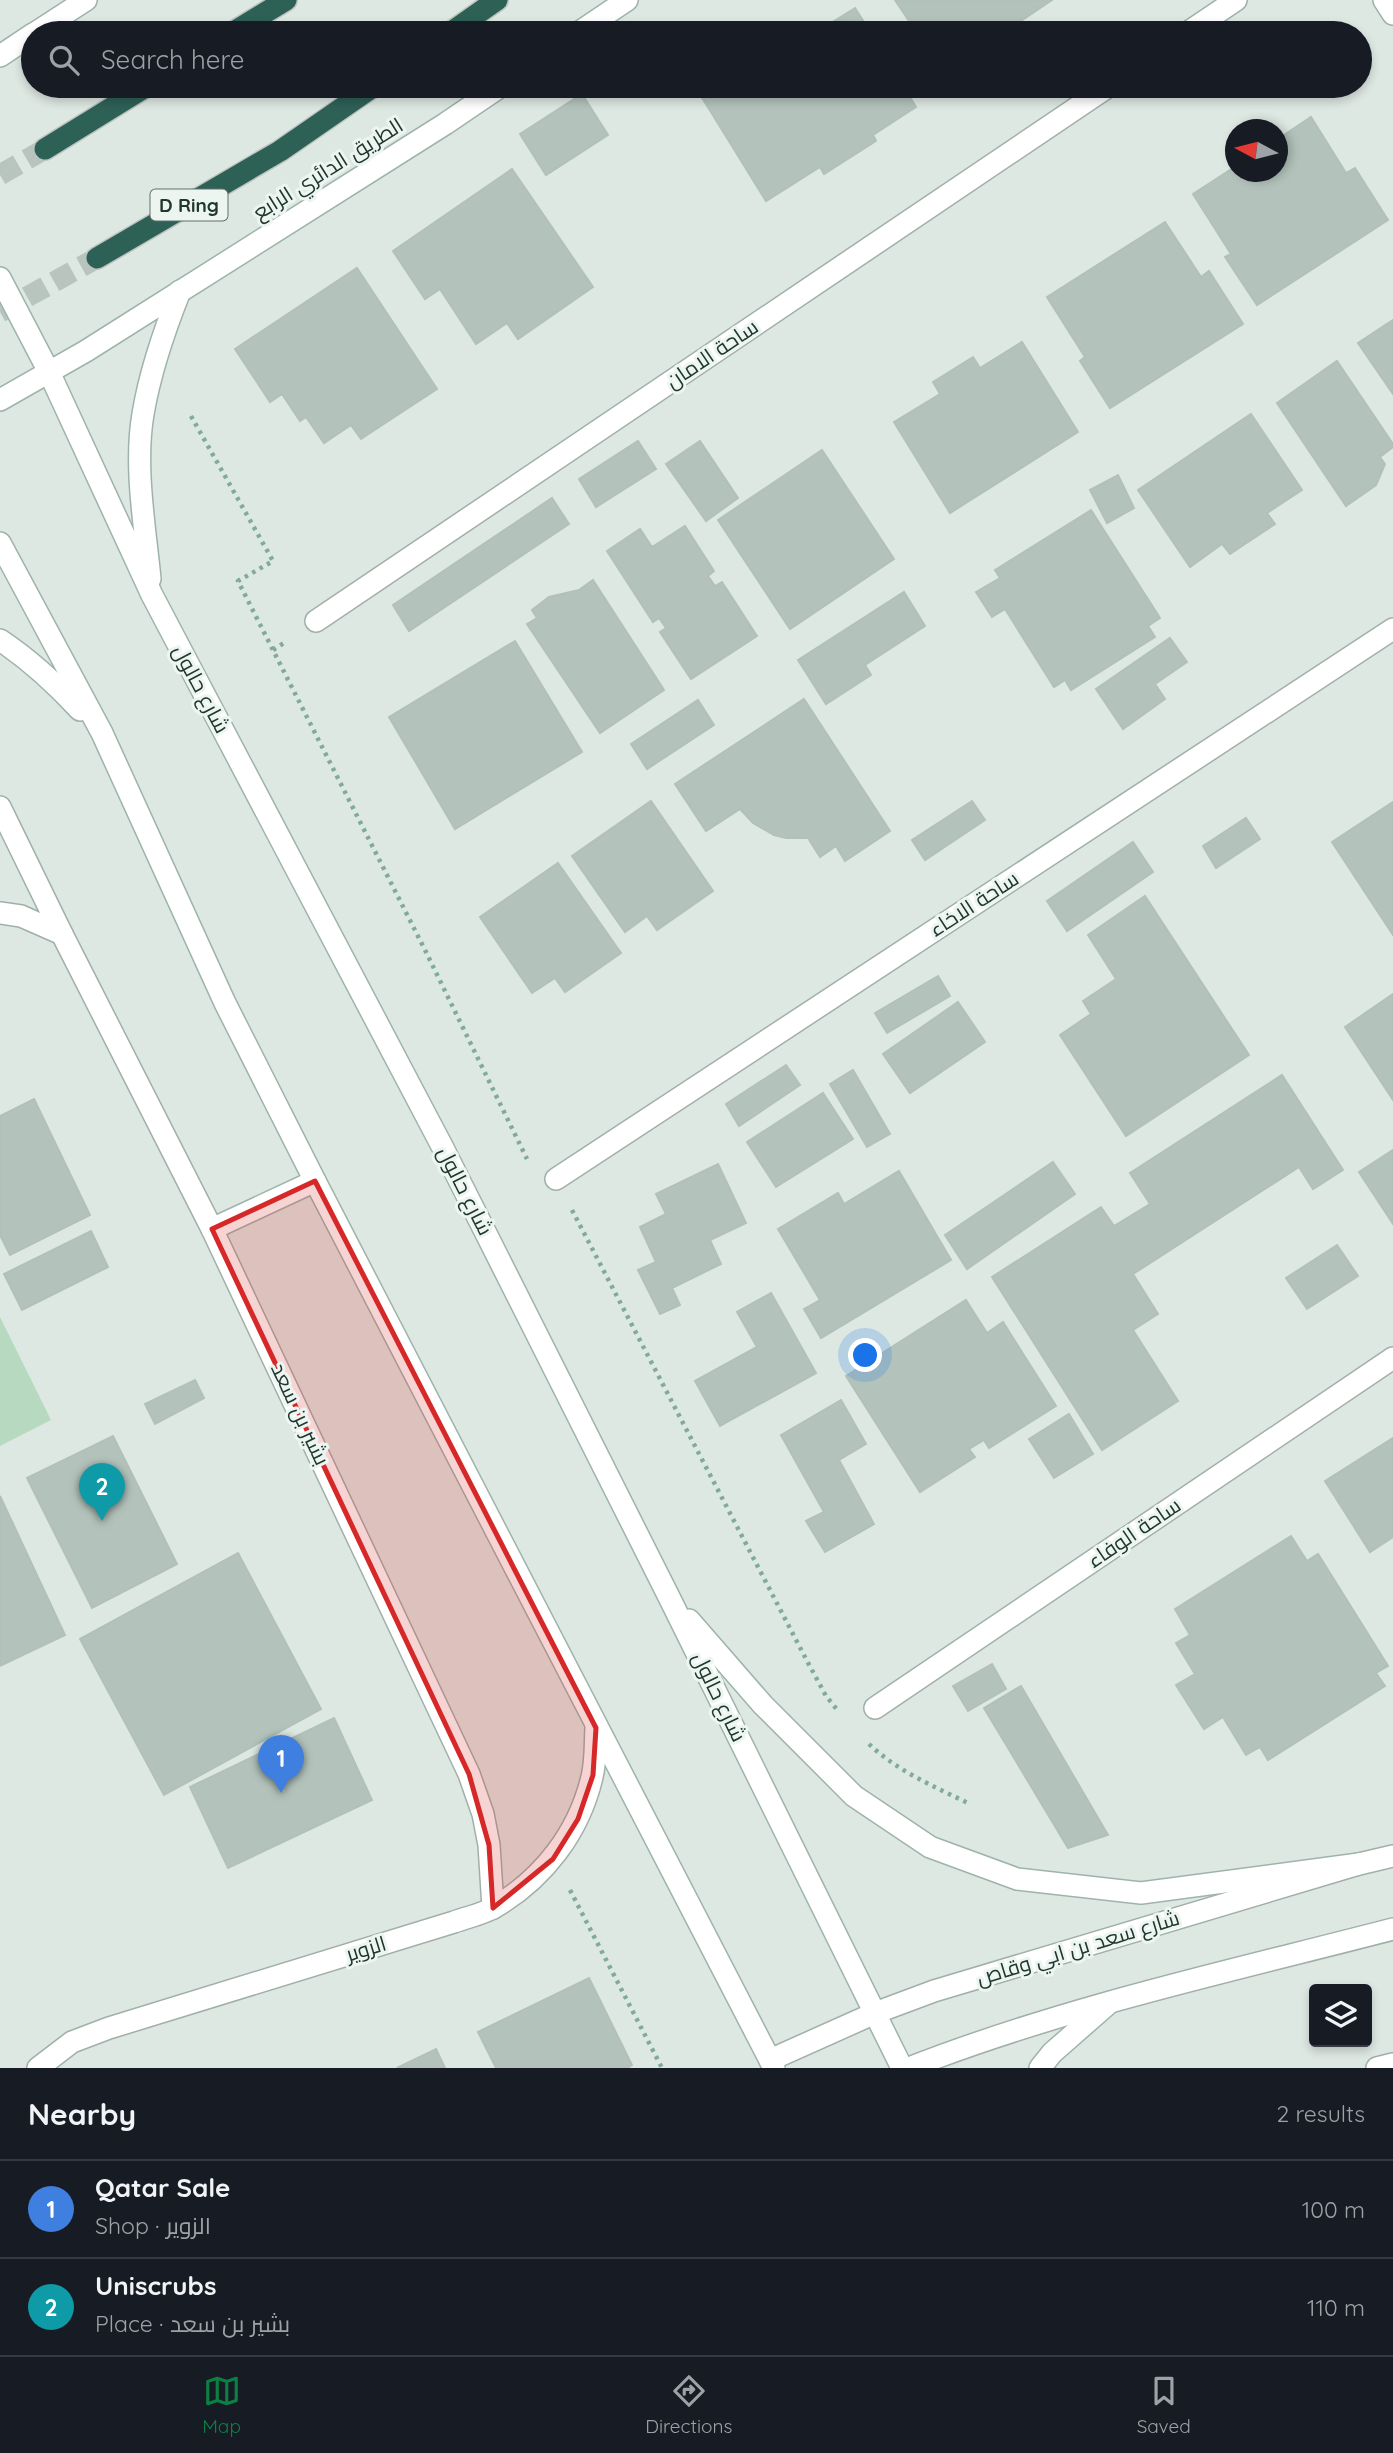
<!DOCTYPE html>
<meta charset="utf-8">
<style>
:root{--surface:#171b24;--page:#20242c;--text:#f1f3f6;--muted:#9ea1a6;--line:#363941;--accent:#0b8043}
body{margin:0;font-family:Quicksand,Cairo,sans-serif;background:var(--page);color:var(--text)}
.controls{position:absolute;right:21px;bottom:21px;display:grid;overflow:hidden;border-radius:7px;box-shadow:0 4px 10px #0003}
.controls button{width:63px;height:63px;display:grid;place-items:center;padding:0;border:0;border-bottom:2px solid var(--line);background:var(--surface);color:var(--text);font:35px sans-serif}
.compass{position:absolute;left:1225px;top:119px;width:63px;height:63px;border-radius:50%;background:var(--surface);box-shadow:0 4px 10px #0003;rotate:277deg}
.you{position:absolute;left:866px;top:1356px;width:24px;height:24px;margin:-18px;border:5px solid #fff;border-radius:50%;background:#1a73e8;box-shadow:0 0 0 10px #1a73e833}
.badge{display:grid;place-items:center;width:46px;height:46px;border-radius:50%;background:var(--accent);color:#fff;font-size:23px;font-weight:700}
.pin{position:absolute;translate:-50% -58px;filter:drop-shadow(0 2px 4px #0008)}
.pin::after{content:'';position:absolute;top:37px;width:24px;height:21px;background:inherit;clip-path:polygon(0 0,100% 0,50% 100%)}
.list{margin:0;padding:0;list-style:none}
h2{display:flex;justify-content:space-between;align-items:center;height:91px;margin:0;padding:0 28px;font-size:30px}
h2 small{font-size:23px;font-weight:400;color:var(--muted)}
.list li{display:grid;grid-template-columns:46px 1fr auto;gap:21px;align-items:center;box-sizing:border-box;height:98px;padding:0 28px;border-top:2px solid var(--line)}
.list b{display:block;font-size:26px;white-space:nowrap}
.list p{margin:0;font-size:23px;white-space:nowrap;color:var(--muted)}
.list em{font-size:23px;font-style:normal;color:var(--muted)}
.icon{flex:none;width:38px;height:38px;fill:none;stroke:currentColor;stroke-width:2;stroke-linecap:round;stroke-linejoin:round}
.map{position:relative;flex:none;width:1393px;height:2068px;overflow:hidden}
.search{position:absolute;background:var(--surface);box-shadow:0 4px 10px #0003;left:21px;right:21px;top:21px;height:77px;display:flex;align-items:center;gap:18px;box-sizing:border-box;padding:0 24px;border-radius:38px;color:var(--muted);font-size:26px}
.sheet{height:287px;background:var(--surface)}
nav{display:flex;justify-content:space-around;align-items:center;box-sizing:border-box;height:98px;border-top:2px solid var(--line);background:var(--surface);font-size:19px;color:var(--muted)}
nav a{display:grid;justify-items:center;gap:4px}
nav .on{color:var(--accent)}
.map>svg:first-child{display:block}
.green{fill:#b7d9c0}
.building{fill:#b3c3bc;stroke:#b1c1ba;stroke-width:2}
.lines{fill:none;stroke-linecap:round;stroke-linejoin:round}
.motorway-tunnel{stroke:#b8c5bf;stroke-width:21;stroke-dasharray:21 10;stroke-linecap:butt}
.service-casing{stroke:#a1afaa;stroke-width:24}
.minor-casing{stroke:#a1afaa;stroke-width:24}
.tertiary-casing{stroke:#a1afaa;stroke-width:24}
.secondary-casing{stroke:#9eb3ab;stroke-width:24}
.motorway-casing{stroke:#bcc3c1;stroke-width:24}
.path{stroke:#80aa9c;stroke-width:4.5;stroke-dasharray:3.5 5;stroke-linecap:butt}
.service{stroke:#fff;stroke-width:21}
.minor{stroke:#fff;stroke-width:21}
.tertiary{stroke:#fff;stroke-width:21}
.secondary{stroke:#fff;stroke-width:21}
.motorway{stroke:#2e6156;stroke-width:21}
.marked{fill:#d62828;fill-opacity:0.2;stroke:#d62828;stroke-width:5;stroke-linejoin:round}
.labels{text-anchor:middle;stroke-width:6;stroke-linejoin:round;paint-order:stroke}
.shield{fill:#edf5f1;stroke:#5e706a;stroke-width:2}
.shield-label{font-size:19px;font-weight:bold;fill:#203730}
.street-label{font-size:21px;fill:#203730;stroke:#edf5f1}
</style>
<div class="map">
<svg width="1393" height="2068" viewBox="0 0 1393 2068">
<rect width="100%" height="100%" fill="#dee8e3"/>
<path class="green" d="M0,1317L51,1420L0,1446Z"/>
<g class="building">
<path d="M895,0H1052L1003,33H917Z"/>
<path d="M855,8L871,33H815Z"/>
<path d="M706,86H903L916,107L873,135L876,141L824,174L820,167L766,201L698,91Z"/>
<path d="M582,94L608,135L546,175L520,134Z"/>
<path d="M1311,117L1346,173L1355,168L1388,220L1257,305L1225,257L1231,254L1193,194L1236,166V172H1278V139Z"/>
<path d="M512,169L593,287L518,339L507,323L476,344L440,289L425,299L393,251Z"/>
<path d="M1165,222L1201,277L1209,271L1243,324L1110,408L1080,361L1085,357L1047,297Z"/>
<path d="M357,268L437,389L361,439L351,425L324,443L306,417L300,421L282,394L270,402L235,349Z"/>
<path d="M1393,320V394L1358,343Z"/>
<path d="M1022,342L1078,432L950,513L894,422L940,394L933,382L973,357L980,368Z"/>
<path d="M1337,361L1393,444V447L1380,457L1385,464L1376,485L1346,506L1277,403Z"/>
<path d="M1251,414L1302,490L1267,513L1275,524L1230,554L1222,544L1190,567L1138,490Z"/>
<path d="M638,441L656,469L596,507L579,479Z"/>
<path d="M700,441L738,498L706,521L666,464Z"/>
<path d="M822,450L894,559L790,629L718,520Z"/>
<path d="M1118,475L1134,508L1107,523L1090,490Z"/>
<path d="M552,498L569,524L409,631L393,605Z"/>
<path d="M1091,510L1160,618L1148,626L1155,637L1071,690L1065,680L1054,687L1005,609L992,617L976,592L1000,578L995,570Z"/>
<path d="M685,526L714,571L708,576L715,586L722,582L757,636L691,679L660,632L666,628L659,618L653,622L607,551L640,529L652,547Z"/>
<path d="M593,580L664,690L600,733L527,624L537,618L532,610L549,597L579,590Z"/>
<path d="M904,592L925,626L865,665L871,675L826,704L798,660Z"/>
<path d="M1170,638L1187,662L1155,684L1165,699L1123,729L1096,689Z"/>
<path d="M515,641L582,752L455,829L389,717Z"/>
<path d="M804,699L890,831L845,861L836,846L820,857L808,838H786L774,835L753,823L740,809L706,831L675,784Z"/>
<path d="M698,700L714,725L647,769L631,744Z"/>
<path d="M651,801L713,891L657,930L647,916L625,932L572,856Z"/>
<path d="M972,801L985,820L925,860L912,840Z"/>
<path d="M1393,802V935L1332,842Z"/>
<path d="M1246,818L1260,839L1216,868L1203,846Z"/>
<path d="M1133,842L1153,872L1067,931L1047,901Z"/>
<path d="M558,863L621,953L565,992L555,978L532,993L480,917Z"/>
<path d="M1145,896L1249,1055L1126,1136L1060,1035L1091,1014L1083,1001L1116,979L1088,935Z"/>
<path d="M938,976L950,996L887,1033L875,1013Z"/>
<path d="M1393,994V1100L1345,1027Z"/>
<path d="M958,1002L985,1042L910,1093L883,1054Z"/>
<path d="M786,1065L800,1085L739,1126L726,1104Z"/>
<path d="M853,1070L890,1134L867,1147L830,1084Z"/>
<path d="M1282,1075L1343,1170L1313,1189L1299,1167L1133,1274L1158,1314L1133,1330L1178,1401L1102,1450L992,1277L1101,1207L1114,1226L1150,1204L1130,1173Z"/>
<path d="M823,1093L853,1139L776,1187L747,1142Z"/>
<path d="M34,1099L90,1215L10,1255L0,1235V1116Z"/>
<path d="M1393,1150V1224L1359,1172Z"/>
<path d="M1053,1162L1075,1194L967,1269L945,1235Z"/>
<path d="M718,1164L746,1223L710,1240L721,1264L672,1288L680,1305L660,1314L638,1270L656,1262L640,1227L666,1214L656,1194Z"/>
<path d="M899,1171L951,1260L821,1338L804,1309L820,1300L778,1229L838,1193L844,1204Z"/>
<path d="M91,1231L108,1267L22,1310L4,1274Z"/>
<path d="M1337,1245L1358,1276L1307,1309L1286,1278Z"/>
<path d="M771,1293L816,1373L720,1426L695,1381L757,1347L737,1312Z"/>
<path d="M966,1300L987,1333L1003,1322L1056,1406L989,1448L984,1440L969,1449L975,1457L920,1492L846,1376Z"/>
<path d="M195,1380L204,1398L155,1424L145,1404Z"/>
<path d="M841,1400L866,1444L839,1460L874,1524L825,1552L806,1521L824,1512L781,1435Z"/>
<path d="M1069,1414L1093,1454L1054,1478L1029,1439Z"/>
<path d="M113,1436L177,1564L92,1608L27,1478Z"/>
<path d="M1393,1438V1537L1370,1552L1325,1481Z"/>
<path d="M0,1496L65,1635L0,1666Z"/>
<path d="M1291,1536L1307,1561L1318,1554L1388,1666L1376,1673L1385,1686L1268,1760L1260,1747L1246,1755L1223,1717L1204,1729L1176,1685L1195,1674L1176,1643L1190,1635L1175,1609Z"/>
<path d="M238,1553L321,1709L164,1795L80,1639Z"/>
<path d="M992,1664L1006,1689L968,1711L953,1686Z"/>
<path d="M1021,1686L1108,1835L1068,1848L984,1708Z"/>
<path d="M334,1718L372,1800L228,1868L190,1787Z"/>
<path d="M589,1978L632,2065L627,2068H496L478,2032Z"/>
<path d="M436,2049L445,2068H397Z"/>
</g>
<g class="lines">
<g class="motorway-tunnel">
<path d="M0,175L45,149"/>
<path d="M0,312L97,258"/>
</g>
<defs>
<path id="service" d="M1377,2068L1393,2064"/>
<g id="minor">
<path d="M1384,0L1393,14"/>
<path d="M1187,33L1236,0"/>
<path d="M316,621L1109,86"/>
<path d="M0,807L62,934L212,1229L469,1774L483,1814L489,1845L493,1908"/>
<path d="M0,913L21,916L62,934"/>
<path d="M556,1179L1393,629"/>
<path d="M875,1708L1393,1358"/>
<path d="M38,2068L72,2042L109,2028L454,1922C468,1917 483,1914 495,1907C544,1878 579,1832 592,1777C596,1761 595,1744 596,1728"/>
</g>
<g id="tertiary">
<path d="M770,2060L875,2013L934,1991L1359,1864L1393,1856"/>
<path d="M909,2068C1065,2007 1231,1971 1393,1929"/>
</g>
<g id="secondary">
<path d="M35,33L86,0"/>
<path d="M578,33L627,0"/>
<path d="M0,56L33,34"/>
<path d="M0,278L49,372L152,595L443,1148L669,1597L902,2068"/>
<path d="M0,400L86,351L445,124L501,86"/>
<path d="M0,543L102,733L225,1003L315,1181L774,2068"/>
<path d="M150,579C145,527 134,466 143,414C150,372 164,331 180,291"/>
<path d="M0,640C30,660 56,684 80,710"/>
<path d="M212,1229L315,1181"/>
<path d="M689,1620L763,1705L854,1796L930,1847L949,1854L1017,1879L1141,1893L1359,1864"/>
<path d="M1040,2068L1052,2053L1109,2003"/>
</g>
<g id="motorway">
<path d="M232,33L286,0"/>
<path d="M450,33L497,0"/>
<path d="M45,149L147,86"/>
<path d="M97,258L280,151L374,86"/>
</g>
</defs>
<use href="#service" class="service-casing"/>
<use href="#minor" class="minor-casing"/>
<use href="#tertiary" class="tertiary-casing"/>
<use href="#secondary" class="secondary-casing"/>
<use href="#motorway" class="motorway-casing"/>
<g class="path">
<path d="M191,416L273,561L238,581L425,950L527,1159"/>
<path d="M273,650L287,641"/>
<path d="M572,1210L806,1659L826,1696L839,1712"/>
<path d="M869,1744C897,1771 935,1787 970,1804"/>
<path d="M570,1890L662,2068"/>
</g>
<use href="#service" class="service"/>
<use href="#minor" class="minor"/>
<use href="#tertiary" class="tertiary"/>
<use href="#secondary" class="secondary"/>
<use href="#motorway" class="motorway"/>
</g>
<path class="marked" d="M315,1181L596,1728L593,1775L578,1819L553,1859L493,1908L489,1845L469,1774L212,1229Z"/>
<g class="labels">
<rect class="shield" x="150.5" y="189.5" width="77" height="31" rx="5"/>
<g class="shield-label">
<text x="189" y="212">D Ring</text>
</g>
<g class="street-label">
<text transform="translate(328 169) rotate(-32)" y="7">الطريق الدائري الرابع</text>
<text transform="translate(712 354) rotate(-34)" y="7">ساحة الامان</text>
<text transform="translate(201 689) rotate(62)" y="7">شارع حالول</text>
<text transform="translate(974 904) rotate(-33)" y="7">ساحة الاخاء</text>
<text transform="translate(465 1191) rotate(63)" y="7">شارع حالول</text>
<text transform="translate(300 1414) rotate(65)" y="7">بشير بن سعد</text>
<text transform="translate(1134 1533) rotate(-34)" y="7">ساحة الوفاء</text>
<text transform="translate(719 1697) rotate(64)" y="7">شارع حالول</text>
<text transform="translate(1078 1948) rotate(-17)" y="7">شارع سعد بن ابي وقاص</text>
<text transform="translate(366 1949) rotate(-17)" y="7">الزوير</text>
</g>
</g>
</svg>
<div class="controls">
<button><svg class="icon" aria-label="layers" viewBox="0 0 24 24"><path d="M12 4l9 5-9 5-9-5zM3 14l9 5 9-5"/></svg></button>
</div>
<svg class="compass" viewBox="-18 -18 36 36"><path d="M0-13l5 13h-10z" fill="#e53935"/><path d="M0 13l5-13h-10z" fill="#9ea1a6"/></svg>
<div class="you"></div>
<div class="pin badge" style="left:281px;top:1793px;background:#3f7fe0">1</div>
<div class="pin badge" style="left:102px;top:1521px;background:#0f9aa8">2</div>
<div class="search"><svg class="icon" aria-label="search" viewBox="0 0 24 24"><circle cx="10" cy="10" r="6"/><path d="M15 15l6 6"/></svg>Search here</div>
</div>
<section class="sheet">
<h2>Nearby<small>2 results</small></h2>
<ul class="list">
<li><span class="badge" style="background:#3f7fe0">1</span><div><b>Qatar Sale</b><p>Shop · الزوير</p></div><em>100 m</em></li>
<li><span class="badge" style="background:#0f9aa8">2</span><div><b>Uniscrubs</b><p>Place · بشير بن سعد</p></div><em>110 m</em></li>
</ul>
</section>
<nav>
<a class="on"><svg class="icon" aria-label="map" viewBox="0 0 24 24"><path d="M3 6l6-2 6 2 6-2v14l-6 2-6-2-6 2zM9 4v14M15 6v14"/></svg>Map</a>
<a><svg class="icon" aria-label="directions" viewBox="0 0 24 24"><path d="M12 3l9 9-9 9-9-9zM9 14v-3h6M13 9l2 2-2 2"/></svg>Directions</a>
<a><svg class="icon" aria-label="saved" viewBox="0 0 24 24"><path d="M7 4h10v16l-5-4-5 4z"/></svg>Saved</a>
</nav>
